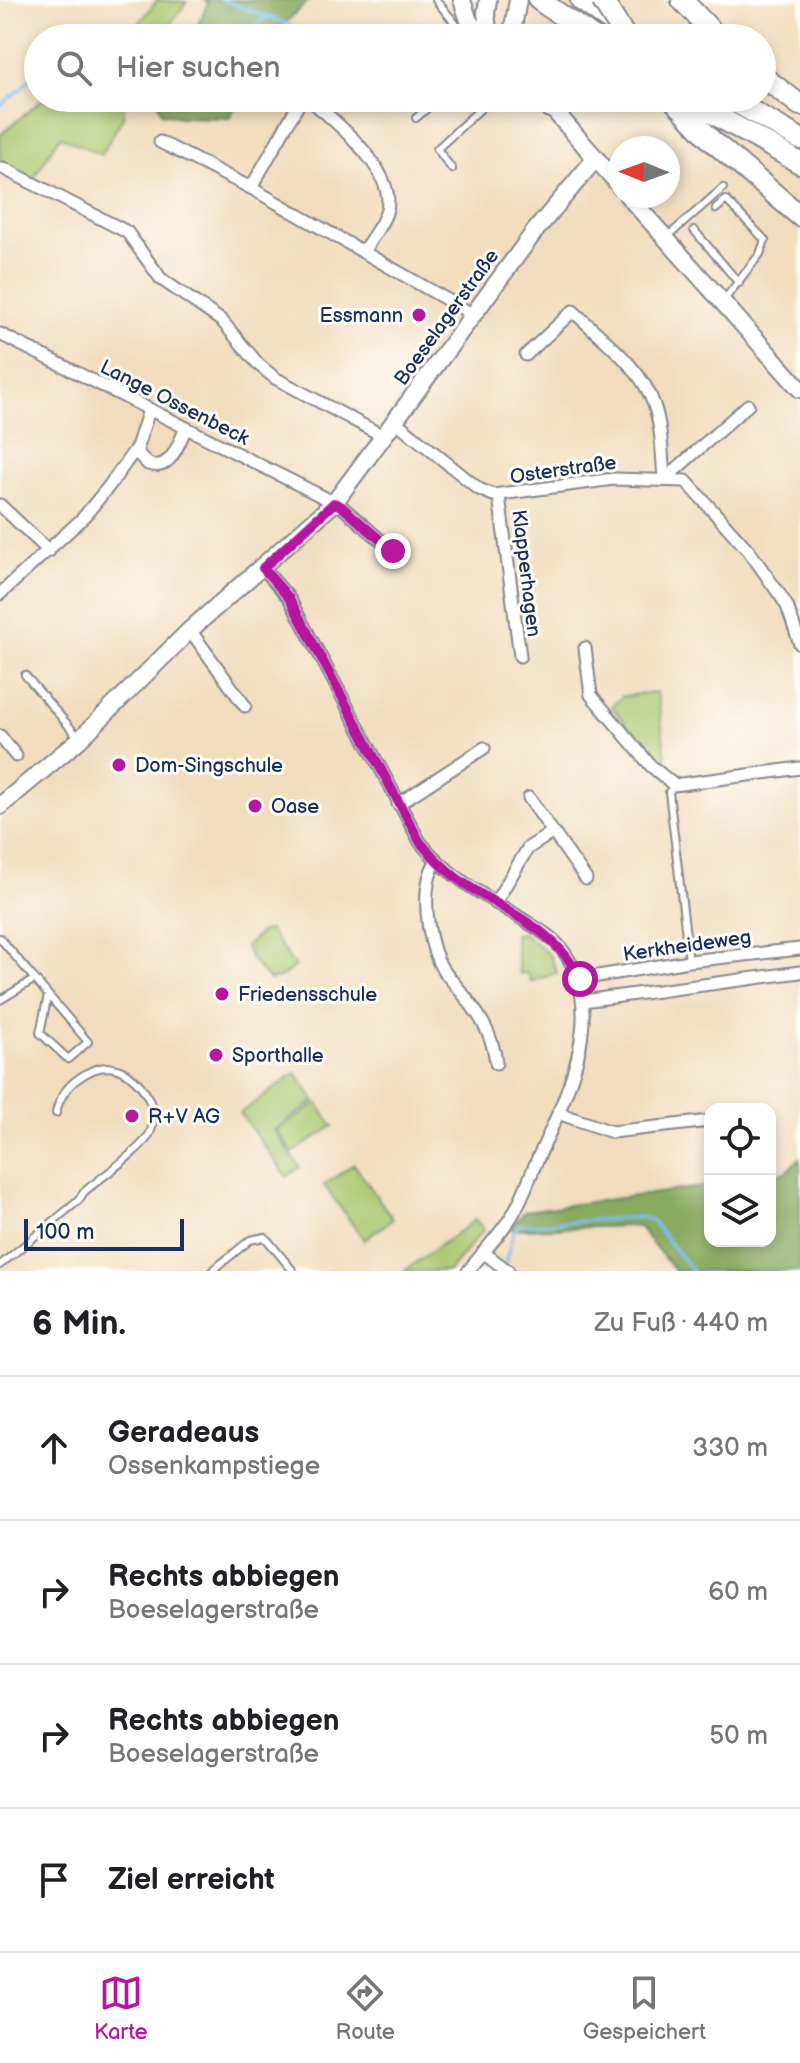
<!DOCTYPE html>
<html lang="de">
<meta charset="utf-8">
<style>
:root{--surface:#fff;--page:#f2f2f2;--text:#202124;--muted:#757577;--line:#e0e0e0;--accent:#b5179e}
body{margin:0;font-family:"Balsamiq Sans",sans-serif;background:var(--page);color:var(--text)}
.controls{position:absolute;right:24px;bottom:24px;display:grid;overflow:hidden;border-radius:16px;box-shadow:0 4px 12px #0003}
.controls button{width:72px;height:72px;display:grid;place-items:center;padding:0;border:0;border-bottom:2px solid var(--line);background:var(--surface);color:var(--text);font:40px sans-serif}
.compass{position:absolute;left:608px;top:136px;width:72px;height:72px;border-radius:50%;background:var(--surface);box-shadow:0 4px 12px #0003;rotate:271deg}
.scale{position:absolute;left:24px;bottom:20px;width:160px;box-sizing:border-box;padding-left:8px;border:4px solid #1b2f5e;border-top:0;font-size:22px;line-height:28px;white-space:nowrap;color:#1b2f5e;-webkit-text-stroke:6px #fdfcf7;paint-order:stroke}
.stop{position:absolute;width:24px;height:24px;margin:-18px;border:6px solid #b5179e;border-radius:50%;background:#fff}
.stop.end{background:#b5179e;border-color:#fff;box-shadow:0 2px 8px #0008}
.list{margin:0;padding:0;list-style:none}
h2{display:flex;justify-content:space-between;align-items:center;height:104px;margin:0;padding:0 32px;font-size:34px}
h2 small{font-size:26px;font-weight:400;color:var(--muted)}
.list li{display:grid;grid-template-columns:52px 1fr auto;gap:24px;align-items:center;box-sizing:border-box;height:144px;padding:0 32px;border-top:2px solid var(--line)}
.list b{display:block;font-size:30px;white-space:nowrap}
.list p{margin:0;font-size:26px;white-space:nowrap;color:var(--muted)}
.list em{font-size:26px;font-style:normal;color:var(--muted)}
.icon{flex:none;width:44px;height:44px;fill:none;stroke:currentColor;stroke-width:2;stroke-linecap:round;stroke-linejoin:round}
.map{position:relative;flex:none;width:800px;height:1271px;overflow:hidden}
.search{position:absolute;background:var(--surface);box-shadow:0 4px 12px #0003;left:24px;right:24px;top:24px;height:88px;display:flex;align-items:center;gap:20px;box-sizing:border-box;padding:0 28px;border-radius:44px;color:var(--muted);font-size:30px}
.sheet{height:680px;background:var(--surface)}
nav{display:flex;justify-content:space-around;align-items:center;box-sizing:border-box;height:112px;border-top:2px solid var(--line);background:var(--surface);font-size:22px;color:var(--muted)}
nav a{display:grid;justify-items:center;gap:4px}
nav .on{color:var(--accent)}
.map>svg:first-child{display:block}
.green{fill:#abc66d;stroke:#637a66;stroke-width:2}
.forest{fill:#88ab60;stroke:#526d5f;stroke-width:2}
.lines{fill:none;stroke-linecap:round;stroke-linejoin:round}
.stream{stroke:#7fbef3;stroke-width:3}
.lane-casing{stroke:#86868e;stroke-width:10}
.street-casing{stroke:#86868e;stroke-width:15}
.secondary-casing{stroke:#86868e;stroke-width:20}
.highway-casing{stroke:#86868e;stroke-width:24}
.lane{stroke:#fff;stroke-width:6}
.street{stroke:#fff;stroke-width:11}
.secondary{stroke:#fff;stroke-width:16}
.highway{stroke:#fff;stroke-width:20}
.highway-bridge-casing{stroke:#86868e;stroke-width:24;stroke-linecap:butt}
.highway-bridge{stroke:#fff;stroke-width:20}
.route{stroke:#b5179e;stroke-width:10}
.poi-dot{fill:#b5179e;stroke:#fdfcf7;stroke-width:3}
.labels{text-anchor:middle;stroke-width:6;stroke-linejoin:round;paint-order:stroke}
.poi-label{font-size:20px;fill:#1b2f5e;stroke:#fdfcf7;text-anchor:start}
.street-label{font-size:20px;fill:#1b2f5e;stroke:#fdfcf7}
</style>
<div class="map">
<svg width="800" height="1271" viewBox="0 0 800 1271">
<rect width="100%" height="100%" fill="#fdfcf7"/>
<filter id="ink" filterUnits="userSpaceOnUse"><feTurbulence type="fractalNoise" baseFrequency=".0125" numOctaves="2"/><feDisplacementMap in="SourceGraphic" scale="16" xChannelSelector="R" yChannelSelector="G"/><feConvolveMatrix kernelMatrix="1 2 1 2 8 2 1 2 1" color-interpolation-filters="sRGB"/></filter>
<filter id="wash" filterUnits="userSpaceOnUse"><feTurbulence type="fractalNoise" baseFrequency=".006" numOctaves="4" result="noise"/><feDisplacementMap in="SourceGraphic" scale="32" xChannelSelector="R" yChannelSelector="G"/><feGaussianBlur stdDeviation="1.8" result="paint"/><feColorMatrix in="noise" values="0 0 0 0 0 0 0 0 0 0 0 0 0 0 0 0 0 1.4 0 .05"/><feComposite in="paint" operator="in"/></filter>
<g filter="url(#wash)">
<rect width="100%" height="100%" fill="#f1ddbd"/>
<g class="green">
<path d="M157,0L187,2L160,38H154L138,25Z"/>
<path d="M44,98H125L123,117L101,155L60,136L32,181L0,164V135Z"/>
<path d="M657,692L667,764L664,768L611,706L623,696Z"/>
<path d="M269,930L295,966L280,978L269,980L252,961L245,947L261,932Z"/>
<path d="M524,933L550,955L557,973L530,982L528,973L519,974L514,934Z"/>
<path d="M296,1073L315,1101L274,1130L300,1167L287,1177L240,1113Z"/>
<path d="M317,1103L333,1126L293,1153L277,1131Z"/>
<path d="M354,1164L393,1219L364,1240L324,1185Z"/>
<path d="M475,1220L484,1229L449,1271H404Z"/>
</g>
<g class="forest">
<path d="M204,0H310L278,29L273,38H185L196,29L208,3Z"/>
<path d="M145,98H240L229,118L179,117L162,113L156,99Z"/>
<path d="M800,1158V1271H675L638,1226L510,1229L525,1211L710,1186V1241H770V1175L786,1172Z"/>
</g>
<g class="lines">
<g class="stream">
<path d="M223,0L288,24L311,38"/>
<path d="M235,38L237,32L254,26L267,17"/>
<path d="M0,106L24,86L38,68"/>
<path d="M505,1264L513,1233L519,1225L643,1217L652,1221L692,1271"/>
</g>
</g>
</g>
<g filter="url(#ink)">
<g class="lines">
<defs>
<g id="lane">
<path d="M436,0L467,38"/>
<path d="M416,118L439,98"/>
<path d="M452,169L437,149L492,98"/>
<path d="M716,209L726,200L765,240L760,254L724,300"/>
<path d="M694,230L739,283"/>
<path d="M666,238L723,188"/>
<path d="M25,675L80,739"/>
<path d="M674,785L669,792L689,961"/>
<path d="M0,938C29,973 59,1007 88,1042L68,1059L40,1033L48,995"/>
<path d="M0,1000L35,979"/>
<path d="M0,1265L78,1201L84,1192C99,1179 141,1150 149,1135C164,1108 136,1068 107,1067C97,1067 86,1073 79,1078C66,1087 59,1098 56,1113"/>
<path d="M212,1271L250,1240L265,1237L293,1271"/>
</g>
<g id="street">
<path d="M308,98C335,121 400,173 386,213C381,227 370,240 363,252"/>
<path d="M160,142L251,188L472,314"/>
<path d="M3,168L127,232L161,279L222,321L259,365L275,378L385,437"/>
<path d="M251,188L302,98"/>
<path d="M0,334L341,506L393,551"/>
<path d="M526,355L573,311C601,338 642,367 654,405C662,428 662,455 664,479"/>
<path d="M395,421L479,489L493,495L614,479L686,481L749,551L780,595L787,606L800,644"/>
<path d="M137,447L139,455L148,464C171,472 178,444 186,428"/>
<path d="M670,479L674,471L748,405"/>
<path d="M499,496L520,656"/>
<path d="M0,505L49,551"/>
<path d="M263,568L289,598L420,842C447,875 481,894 516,915C531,925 549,934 560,947C611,1008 566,1097 538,1158C529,1178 522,1201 510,1219C497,1237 482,1254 468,1271"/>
<path d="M0,594L82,519L109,486L137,447L149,410"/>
<path d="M190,630L245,706"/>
<path d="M585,648L591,695L651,766L674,785L800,768"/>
<path d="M0,736L16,756"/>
<path d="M529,798L586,879"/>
<path d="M398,804L484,748"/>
<path d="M436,862C420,886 427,937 439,963C443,972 452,980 458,988C477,1011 493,1033 496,1063"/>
<path d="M495,903L528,848L553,832"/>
<path d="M580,979L689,961L800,949"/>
<path d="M583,1001L800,972"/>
<path d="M558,1113L612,1132L710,1121"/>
<path d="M483,1252L508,1271"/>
</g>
<g id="secondary">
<path d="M462,0L469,21L482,38"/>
<path d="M488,0L486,13L489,38"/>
<path d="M511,38L518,0"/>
<path d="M544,99L620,186"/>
<path d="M628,196L800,389"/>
<path d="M0,806L80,739L190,630L334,503L535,231L596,158"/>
</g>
<g id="highway">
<path d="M539,0L594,38"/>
<path d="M581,0L619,27"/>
<path d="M682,0L718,38"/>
<path d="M557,38L571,35L593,38"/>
<path d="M762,76L800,105"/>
<path d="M547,98L550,107"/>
<path d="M672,98L711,140L800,216"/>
<path d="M686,98L800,163"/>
<path d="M729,98L800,139"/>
</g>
</defs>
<use href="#lane" class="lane-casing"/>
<use href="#street" class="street-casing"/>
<use href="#secondary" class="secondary-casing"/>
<use href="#highway" class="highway-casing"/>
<use href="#lane" class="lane"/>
<use href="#street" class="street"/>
<use href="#secondary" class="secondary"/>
<use href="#highway" class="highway"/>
<defs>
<path id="highway-bridge" d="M602,0L626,38"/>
</defs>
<use href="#highway-bridge" class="highway-bridge-casing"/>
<use href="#highway-bridge" class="highway-bridge"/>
</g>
</g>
<g class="lines" filter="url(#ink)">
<path class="route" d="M393,551L341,506L334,503L263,568L289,598L420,842C433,857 445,870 461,881C503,912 557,928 580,979"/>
</g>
<g class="poi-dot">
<circle cx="419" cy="315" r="8"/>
<circle cx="119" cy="765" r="8"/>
<circle cx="255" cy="806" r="8"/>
<circle cx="222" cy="994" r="8"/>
<circle cx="216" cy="1055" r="8"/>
<circle cx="132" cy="1116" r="8"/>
</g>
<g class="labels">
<g class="poi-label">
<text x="403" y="322" text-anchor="end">Essmann</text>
<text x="135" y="772">Dom-Singschule</text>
<text x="271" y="813">Oase</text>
<text x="238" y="1001">Friedensschule</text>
<text x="232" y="1062">Sporthalle</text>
<text x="148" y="1123">R+V AG</text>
</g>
<g class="street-label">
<text transform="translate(446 317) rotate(-54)" y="7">Boeselagerstraße</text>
<text transform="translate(175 402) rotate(27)" y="7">Lange Ossenbeck</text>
<text transform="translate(563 469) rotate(-8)" y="7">Osterstraße</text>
<text transform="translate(527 573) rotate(83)" y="7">Klapperhagen</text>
<text transform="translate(687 945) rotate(-8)" y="7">Kerkheideweg</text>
</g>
</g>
</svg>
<div class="controls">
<button><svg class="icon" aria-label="locate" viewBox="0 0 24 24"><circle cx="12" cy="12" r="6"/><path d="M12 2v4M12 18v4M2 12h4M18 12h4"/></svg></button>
<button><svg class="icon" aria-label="layers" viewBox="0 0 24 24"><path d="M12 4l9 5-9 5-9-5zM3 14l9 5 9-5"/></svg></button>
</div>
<svg class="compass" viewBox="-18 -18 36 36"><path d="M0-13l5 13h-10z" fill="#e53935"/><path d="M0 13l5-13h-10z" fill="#757577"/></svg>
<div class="scale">100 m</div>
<div class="stop" style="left:580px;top:979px"></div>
<div class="stop end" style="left:393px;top:551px"></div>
<div class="search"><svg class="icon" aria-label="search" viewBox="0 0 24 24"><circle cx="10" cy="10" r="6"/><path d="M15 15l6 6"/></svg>Hier suchen</div>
</div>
<section class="sheet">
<h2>6 Min.<small>Zu Fuß · 440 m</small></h2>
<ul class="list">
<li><svg class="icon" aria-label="ahead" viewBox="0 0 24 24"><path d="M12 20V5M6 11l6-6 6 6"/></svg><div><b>Geradeaus</b><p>Ossenkampstiege</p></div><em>330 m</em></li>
<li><svg class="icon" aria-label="right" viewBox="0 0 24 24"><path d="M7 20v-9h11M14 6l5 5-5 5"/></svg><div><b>Rechts abbiegen</b><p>Boeselagerstraße</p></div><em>60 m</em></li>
<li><svg class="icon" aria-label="right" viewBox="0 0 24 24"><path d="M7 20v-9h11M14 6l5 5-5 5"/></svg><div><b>Rechts abbiegen</b><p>Boeselagerstraße</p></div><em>50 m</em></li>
<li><svg class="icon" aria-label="arrive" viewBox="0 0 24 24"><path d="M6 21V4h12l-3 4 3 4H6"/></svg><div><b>Ziel erreicht</b></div></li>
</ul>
</section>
<nav>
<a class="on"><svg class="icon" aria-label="map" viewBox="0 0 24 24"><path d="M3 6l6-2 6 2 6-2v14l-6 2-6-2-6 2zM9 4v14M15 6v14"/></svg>Karte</a>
<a><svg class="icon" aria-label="directions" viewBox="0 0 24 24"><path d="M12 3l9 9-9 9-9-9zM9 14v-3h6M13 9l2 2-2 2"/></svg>Route</a>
<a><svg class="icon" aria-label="saved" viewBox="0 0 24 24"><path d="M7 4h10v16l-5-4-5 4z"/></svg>Gespeichert</a>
</nav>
